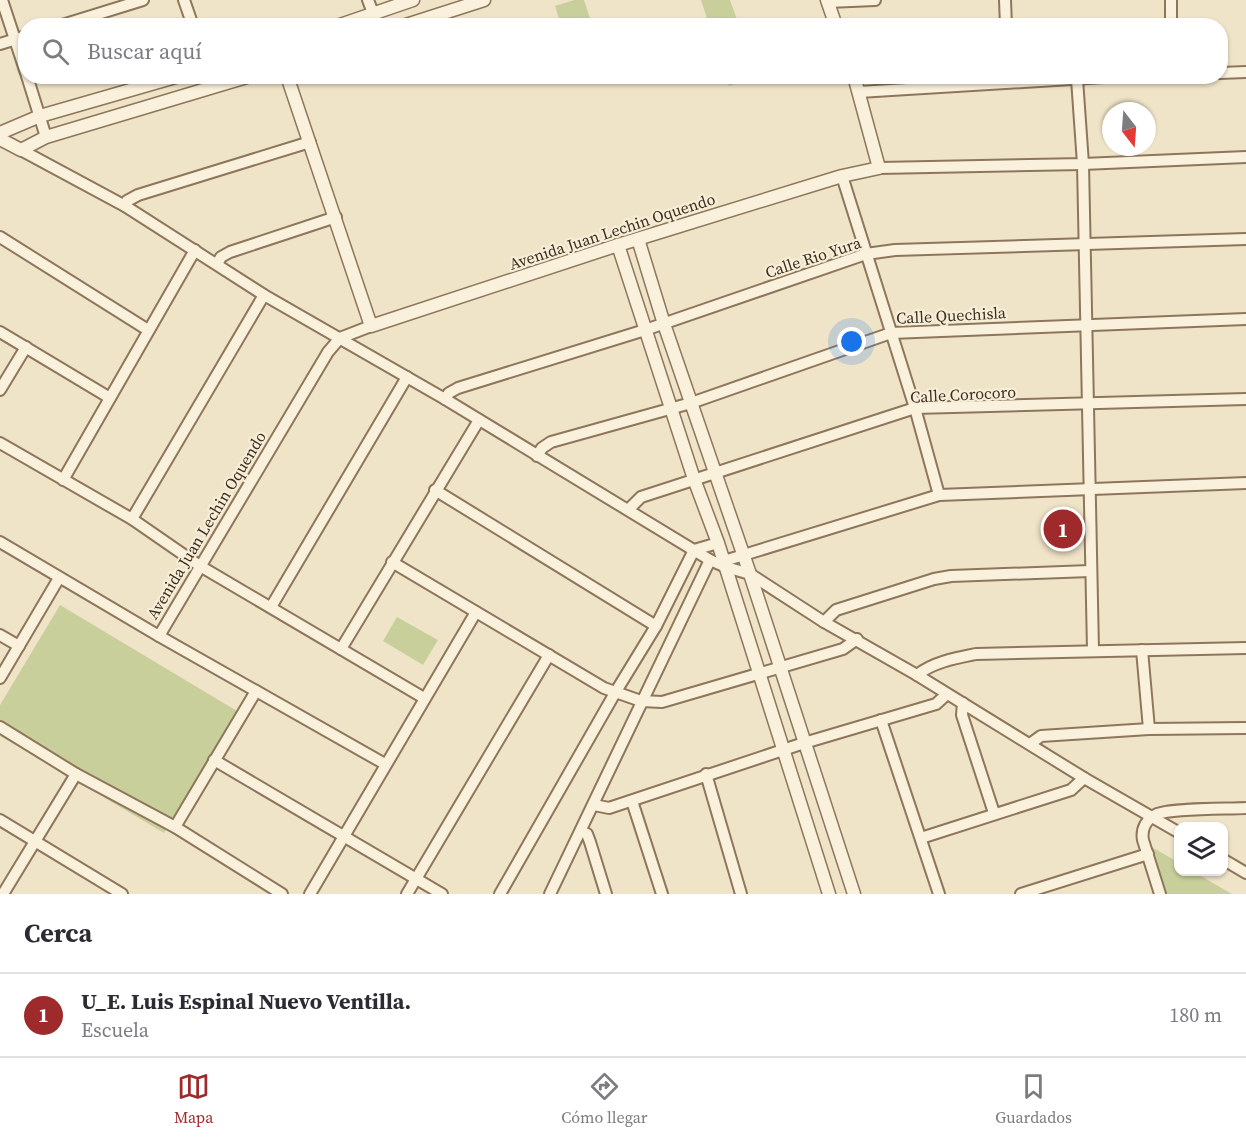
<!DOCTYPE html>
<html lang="es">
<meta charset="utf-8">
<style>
:root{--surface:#fff;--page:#f7f7f7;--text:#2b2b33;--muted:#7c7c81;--line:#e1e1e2;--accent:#9e2a2b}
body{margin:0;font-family:"Source Serif 4",serif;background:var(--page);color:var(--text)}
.controls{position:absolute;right:18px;bottom:18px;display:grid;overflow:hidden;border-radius:12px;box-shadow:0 2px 4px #0004}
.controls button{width:54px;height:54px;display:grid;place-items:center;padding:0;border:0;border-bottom:2px solid var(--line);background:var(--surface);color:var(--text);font:30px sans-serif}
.compass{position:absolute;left:1102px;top:102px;width:54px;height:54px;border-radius:50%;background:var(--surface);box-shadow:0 2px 4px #0004;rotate:163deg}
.you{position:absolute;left:852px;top:342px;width:21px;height:21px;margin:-15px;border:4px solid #fff;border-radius:50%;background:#1a73e8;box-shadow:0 0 0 9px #1a73e833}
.badge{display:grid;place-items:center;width:39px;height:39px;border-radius:50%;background:var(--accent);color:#fff;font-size:20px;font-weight:700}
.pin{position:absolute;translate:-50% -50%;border:3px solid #fff;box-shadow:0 2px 6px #0006}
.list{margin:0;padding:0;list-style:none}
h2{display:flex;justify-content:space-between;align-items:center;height:78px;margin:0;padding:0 24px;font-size:26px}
h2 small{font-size:20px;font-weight:400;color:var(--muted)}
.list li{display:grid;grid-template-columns:39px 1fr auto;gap:18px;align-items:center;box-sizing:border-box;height:84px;padding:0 24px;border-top:2px solid var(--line)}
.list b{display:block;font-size:22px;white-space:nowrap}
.list p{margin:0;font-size:20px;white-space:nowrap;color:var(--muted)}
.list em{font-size:20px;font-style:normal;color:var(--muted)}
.icon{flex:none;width:33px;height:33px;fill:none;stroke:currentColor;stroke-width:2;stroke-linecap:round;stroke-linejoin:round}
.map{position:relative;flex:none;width:1246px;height:894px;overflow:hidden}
.search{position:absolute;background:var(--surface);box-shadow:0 2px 4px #0004;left:18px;right:18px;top:18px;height:66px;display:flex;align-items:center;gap:15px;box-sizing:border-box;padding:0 21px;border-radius:24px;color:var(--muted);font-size:22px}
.sheet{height:162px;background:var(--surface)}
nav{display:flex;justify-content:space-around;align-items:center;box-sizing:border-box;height:84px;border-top:2px solid var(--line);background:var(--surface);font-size:16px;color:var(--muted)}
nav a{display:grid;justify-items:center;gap:3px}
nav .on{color:var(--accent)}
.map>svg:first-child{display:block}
.green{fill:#c9cf9b}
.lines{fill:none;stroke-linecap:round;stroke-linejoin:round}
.minor-casing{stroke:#8d765c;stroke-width:14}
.tertiary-casing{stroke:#8d765c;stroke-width:15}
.minor{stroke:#faf1dc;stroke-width:10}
.tertiary{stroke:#faf1dc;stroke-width:12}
.labels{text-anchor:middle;stroke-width:4.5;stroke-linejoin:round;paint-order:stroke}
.street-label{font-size:16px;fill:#3d2e20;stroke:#f7eed8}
</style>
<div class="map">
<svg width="1246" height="894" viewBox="0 0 1246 894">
<rect width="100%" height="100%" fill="#f0e4c8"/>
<g class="green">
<path d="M574,0H584L592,25H561L555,6Z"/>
<path d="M701,0H730L739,25H709Z"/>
<path d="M756,77L729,86L726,77L756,76Z"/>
<path d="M60,605L237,711L164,833L0,736V705Z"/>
<path d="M397,617L438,640L423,665L383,641Z"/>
<path d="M1148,845L1178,862V872H1194L1232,894H1158Z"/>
</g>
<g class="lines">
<defs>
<g id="minor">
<path d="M2,0L26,73"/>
<path d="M184,0L193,26"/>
<path d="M368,0L378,26"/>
<path d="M1005,0L1006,26"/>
<path d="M1171,0V26"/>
<path d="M828,2L875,0"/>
<path d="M59,26L143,0"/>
<path d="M0,44L26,36"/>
<path d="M1220,73L1246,72"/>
<path d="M27,76L46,137"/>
<path d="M1077,79L1083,164L1093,650"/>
<path d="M859,92L1120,76"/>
<path d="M21,150L125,206L264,295L445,399L710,560L726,567L750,574L824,622L917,675L1084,778L1178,832"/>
<path d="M879,168L1083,164L1246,157"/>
<path d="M842,176L915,408L939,495"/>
<path d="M125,206L127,201L138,195L310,142"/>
<path d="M0,237L148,330"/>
<path d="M217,264L221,257L230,252L336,217"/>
<path d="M0,332L110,398"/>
<path d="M0,390L26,347"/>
<path d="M445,399L449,393L458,388L645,330L866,254L895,250L1246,239"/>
<path d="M0,443L132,519L200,566L424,698"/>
<path d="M537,456L542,448L551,442L691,403L891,333L1246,319"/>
<path d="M63,480L195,250"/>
<path d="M435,490L656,626"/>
<path d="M629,509L641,497L915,408L1246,399"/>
<path d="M132,519L264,295"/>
<path d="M0,542L159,636L385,764"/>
<path d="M724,561L939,495L1246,483"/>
<path d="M392,562L604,688L641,701L662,702L843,649L857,639"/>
<path d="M271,607L407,377"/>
<path d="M824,622L836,610L934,579L951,576L1090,571"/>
<path d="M0,635L19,646"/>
<path d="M159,636L328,352L340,338L371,326"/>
<path d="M341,649L479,420"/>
<path d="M1142,650L1149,729"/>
<path d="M917,675C933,662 956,658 976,654L1246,648"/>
<path d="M0,678L59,578"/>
<path d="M963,703L962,715L994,813"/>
<path d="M881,720L939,894"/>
<path d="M0,727L76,774L175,827L282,894"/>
<path d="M1030,744L1041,736L1149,729L1246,728"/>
<path d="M214,760L442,894"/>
<path d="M706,774L741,894"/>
<path d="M632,801L662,894"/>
<path d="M594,805L609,808L804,743L936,704L947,694"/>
<path d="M0,820L122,894"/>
<path d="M175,827L256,691"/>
<path d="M581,831L587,834L590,842L606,894"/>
<path d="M921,838L1071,790L1084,778"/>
<path d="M1224,860L1246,873"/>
<path d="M3,894L76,774"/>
<path d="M310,894L476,612"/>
<path d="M407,894L549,655"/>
<path d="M500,894L615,693L656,626L694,550L718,543"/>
<path d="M550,894L710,560"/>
<path d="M1021,894L1148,854"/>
<path d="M1160,894L1143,840C1141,829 1146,819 1157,814C1174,808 1226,809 1246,808"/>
</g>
<g id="tertiary">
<path d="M827,0L836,26"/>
<path d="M337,26L413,0"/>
<path d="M403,26L484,0"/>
<path d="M287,76L371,326L618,245L842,176L879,168L854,76"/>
<path d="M0,133L40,116L179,76"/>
<path d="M0,139L21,150L46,137L250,76"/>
<path d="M638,239L664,324L750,574L854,894"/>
<path d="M618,245L694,479L718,543L829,894"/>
</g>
</defs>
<use href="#minor" class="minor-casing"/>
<use href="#tertiary" class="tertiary-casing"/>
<use href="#minor" class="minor"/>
<use href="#tertiary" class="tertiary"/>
</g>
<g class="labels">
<g class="street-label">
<text transform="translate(612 231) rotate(-18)" y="6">Avenida Juan Lechin Oquendo</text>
<text transform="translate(813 257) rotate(-18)" y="6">Calle Rio Yura</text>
<text transform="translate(951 315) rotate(-3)" y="6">Calle Quechisla</text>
<text transform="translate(963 394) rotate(-3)" y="6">Calle Corocoro</text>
<text transform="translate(206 525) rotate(-59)" y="6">Avenida Juan Lechin Oquendo</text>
</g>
</g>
</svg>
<div class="controls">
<button><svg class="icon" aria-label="layers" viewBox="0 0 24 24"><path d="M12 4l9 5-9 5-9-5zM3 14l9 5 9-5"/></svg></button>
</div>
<svg class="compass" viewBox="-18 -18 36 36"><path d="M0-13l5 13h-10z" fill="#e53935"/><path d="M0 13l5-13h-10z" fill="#7c7c81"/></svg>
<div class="you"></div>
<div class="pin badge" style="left:1063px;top:529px">1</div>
<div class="search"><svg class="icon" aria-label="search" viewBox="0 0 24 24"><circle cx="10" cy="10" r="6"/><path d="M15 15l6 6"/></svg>Buscar aquí</div>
</div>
<section class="sheet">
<h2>Cerca<small></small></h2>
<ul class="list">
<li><span class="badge">1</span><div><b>U_E. Luis Espinal Nuevo Ventilla.</b><p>Escuela</p></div><em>180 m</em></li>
</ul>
</section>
<nav>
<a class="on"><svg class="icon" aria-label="map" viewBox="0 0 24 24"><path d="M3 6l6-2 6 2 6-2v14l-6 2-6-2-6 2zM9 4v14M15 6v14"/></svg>Mapa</a>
<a><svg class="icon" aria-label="directions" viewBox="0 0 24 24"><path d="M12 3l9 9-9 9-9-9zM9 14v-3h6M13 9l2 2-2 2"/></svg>Cómo llegar</a>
<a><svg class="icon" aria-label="saved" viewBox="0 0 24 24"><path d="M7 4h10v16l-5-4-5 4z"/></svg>Guardados</a>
</nav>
